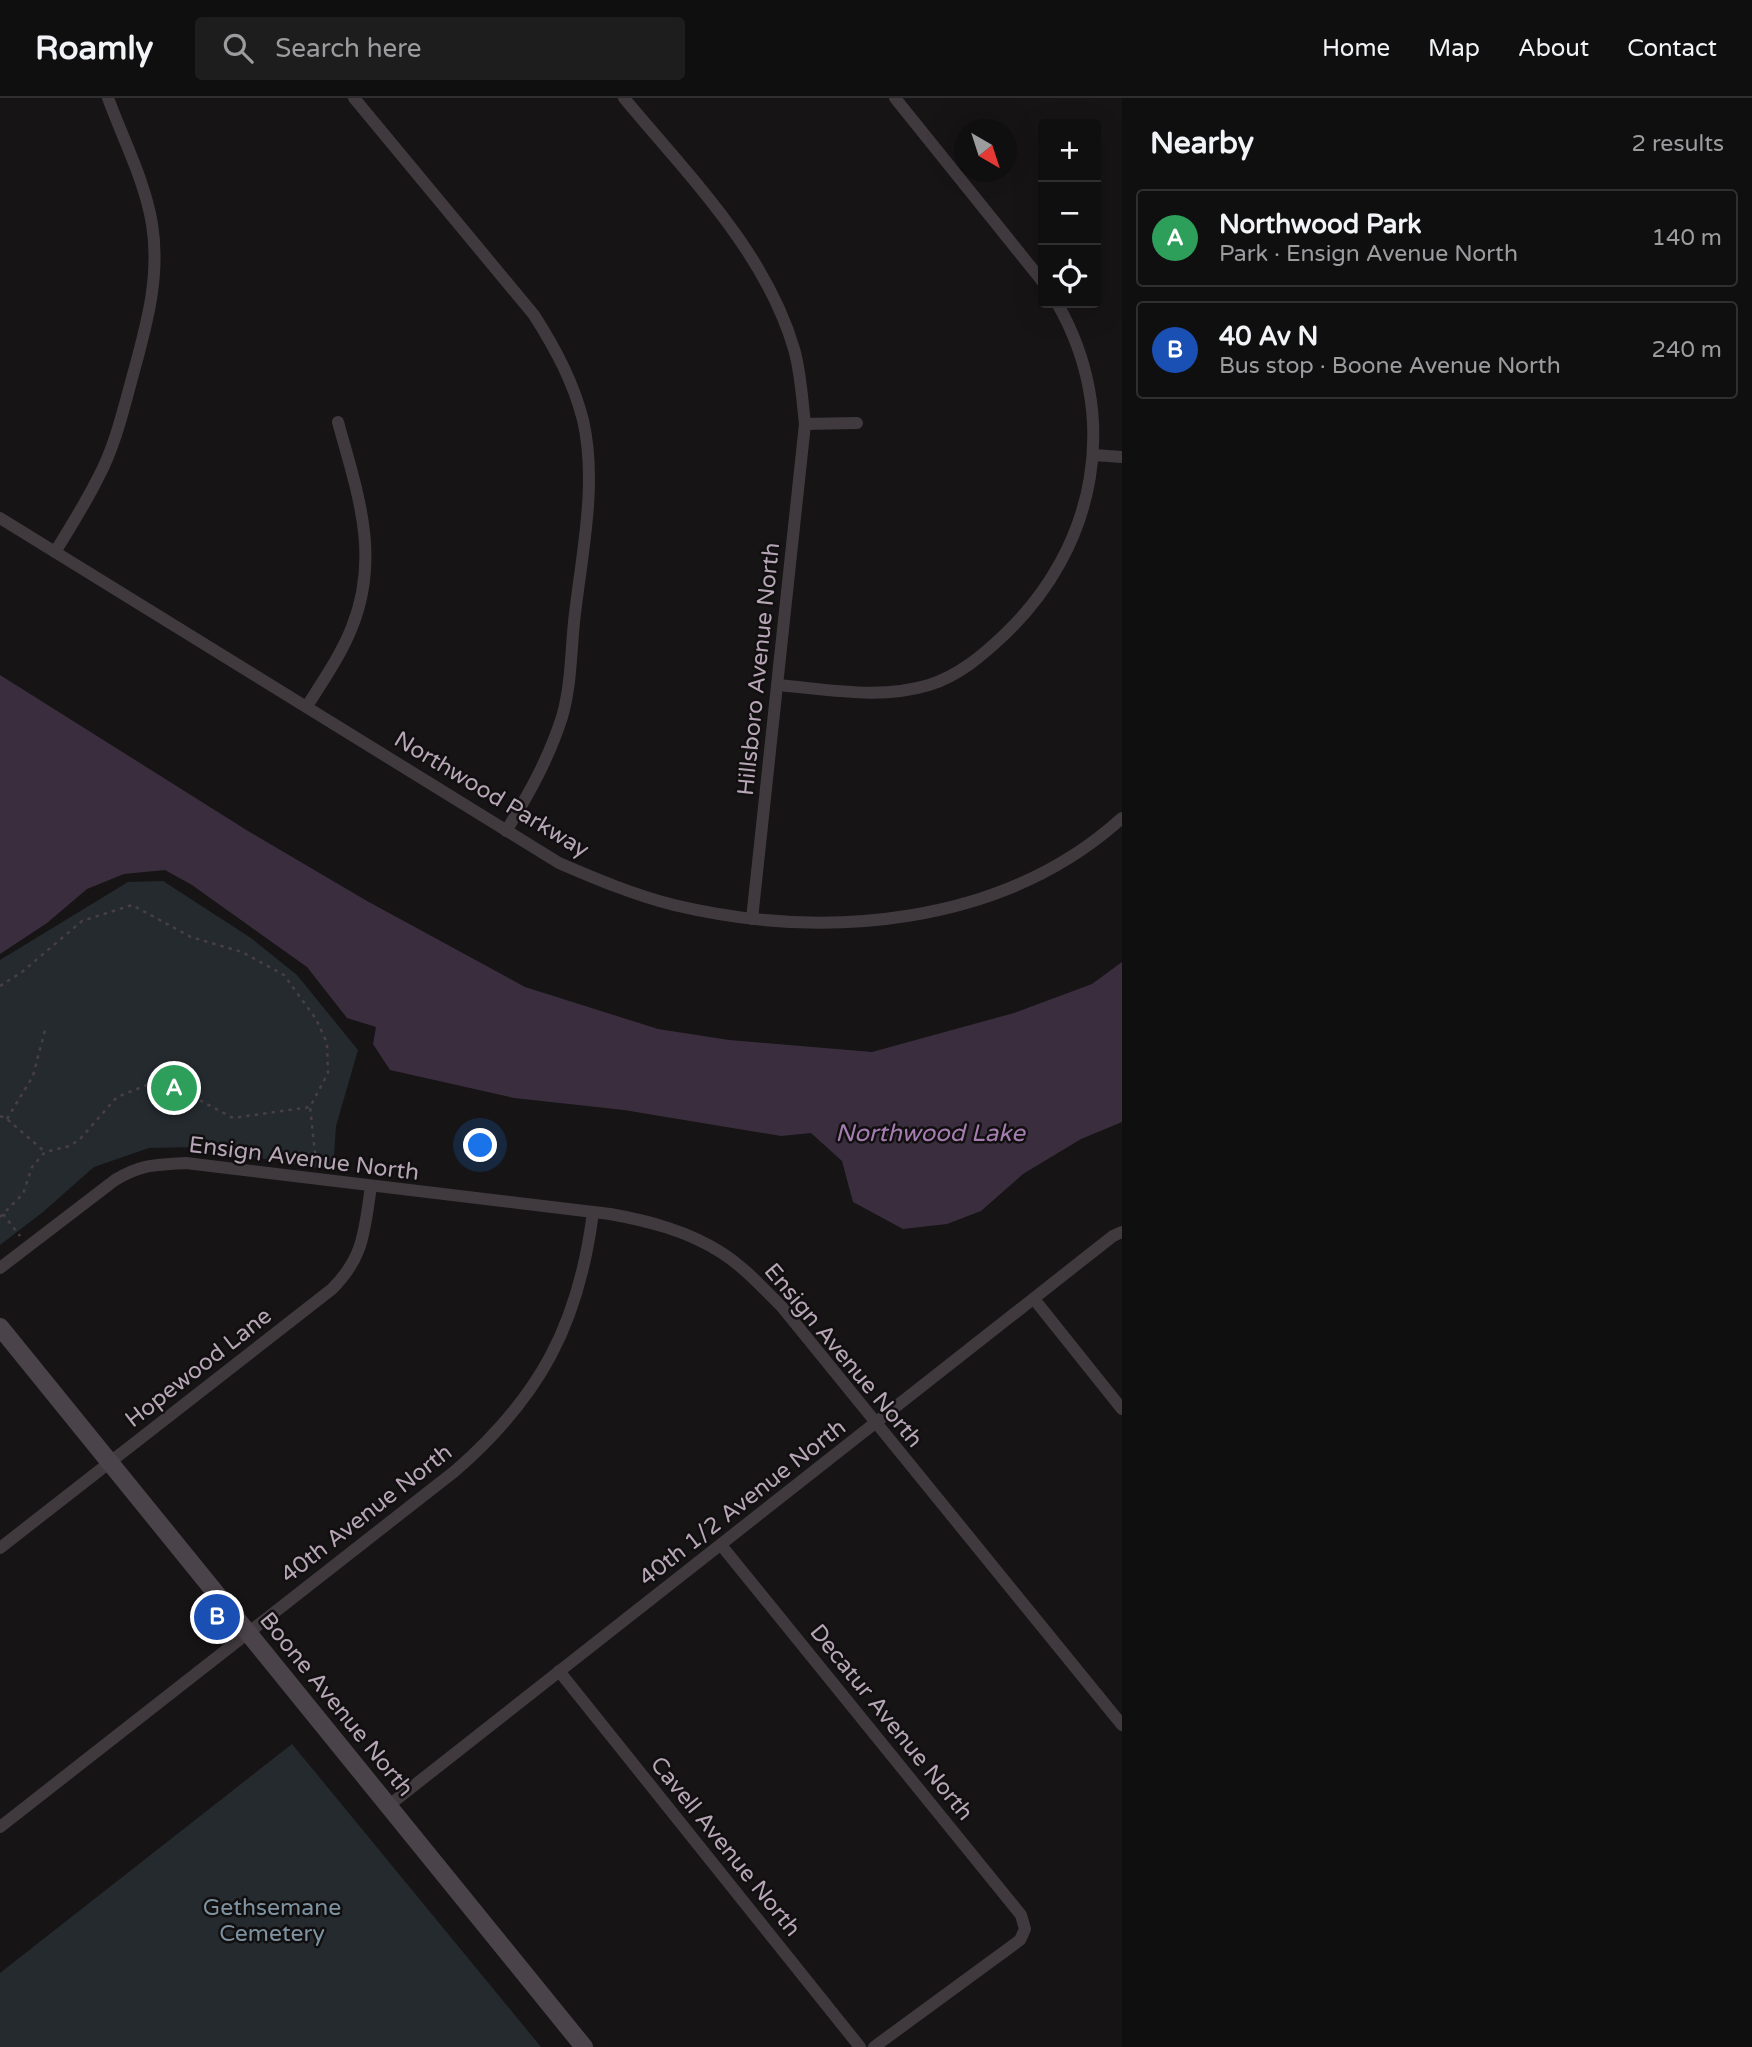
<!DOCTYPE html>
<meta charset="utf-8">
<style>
:root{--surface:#100f10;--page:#1e1d1e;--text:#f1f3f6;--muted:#9c9c9f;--line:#302f30;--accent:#0f766e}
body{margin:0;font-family:"Varela Round",sans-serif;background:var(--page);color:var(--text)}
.controls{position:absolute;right:21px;top:21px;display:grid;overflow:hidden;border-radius:7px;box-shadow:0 7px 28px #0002}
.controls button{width:63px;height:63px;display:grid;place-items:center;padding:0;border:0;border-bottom:2px solid var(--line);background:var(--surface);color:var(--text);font:35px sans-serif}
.compass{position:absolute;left:954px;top:21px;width:63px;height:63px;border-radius:50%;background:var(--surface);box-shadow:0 7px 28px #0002;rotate:141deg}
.you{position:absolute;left:481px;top:1048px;width:24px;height:24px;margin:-18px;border:5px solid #fff;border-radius:50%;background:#1a73e8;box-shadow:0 0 0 10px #1a73e833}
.badge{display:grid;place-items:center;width:46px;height:46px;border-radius:50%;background:var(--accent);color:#fff;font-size:23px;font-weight:700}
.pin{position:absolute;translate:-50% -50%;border:4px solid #fff;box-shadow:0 2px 7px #0006}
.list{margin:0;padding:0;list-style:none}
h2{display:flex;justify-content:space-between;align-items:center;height:91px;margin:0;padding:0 28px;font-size:30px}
h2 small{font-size:23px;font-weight:400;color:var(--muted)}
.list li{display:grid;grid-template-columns:46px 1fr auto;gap:21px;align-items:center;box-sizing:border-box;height:98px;margin:0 14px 14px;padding:0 14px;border:2px solid var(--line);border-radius:7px}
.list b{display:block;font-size:26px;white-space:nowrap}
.list p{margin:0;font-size:23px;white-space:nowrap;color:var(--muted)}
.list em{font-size:23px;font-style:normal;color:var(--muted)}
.icon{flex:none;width:38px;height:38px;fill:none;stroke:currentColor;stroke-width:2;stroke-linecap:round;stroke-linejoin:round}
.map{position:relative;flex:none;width:1122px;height:1949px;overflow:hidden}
header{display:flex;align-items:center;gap:42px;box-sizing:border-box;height:98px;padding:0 35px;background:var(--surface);border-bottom:2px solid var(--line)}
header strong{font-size:33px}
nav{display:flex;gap:38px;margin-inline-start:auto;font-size:24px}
.search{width:490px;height:63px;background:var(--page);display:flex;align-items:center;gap:18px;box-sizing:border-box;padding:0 24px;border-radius:7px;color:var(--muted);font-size:26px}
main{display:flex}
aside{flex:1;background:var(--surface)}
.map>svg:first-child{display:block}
.green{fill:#242a2e}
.water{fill:#3a2e3e}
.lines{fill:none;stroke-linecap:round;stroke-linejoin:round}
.path{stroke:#473f46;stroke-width:2.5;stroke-dasharray:3.5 5;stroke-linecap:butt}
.street{stroke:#403a3f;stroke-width:12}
.secondary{stroke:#4b434a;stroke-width:18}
.labels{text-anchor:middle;stroke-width:5;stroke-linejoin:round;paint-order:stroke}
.street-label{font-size:23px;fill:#b6a6b6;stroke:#110f10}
.park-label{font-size:23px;fill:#7d93a1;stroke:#110f10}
.water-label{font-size:24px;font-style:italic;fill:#a67db1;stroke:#110f10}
</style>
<header>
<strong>Roamly</strong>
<div class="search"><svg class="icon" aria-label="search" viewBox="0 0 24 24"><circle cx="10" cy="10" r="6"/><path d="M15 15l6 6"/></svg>Search here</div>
<nav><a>Home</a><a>Map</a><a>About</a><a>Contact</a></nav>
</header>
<main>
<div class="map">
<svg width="1122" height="1949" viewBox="0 0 1122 1949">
<rect width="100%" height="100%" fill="#161415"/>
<g class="green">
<path d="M163,783L251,840L297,877L358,952L336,1028L333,1073L198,1049L149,1050L94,1069L43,1114L0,1147V862L128,784Z"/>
<path d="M292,1646L541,1949H0V1875Z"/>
</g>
<path class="water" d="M0,577L248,733L367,803L525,889L658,931L729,942L872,954L1014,915L1092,886L1122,864V1024L1081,1041L1023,1076L981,1113L947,1126L903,1131L853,1104L842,1063L811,1035L781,1038L624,1012L514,1000L390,972L373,946L376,929L347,920L307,869L192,787L165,772L124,776L87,791L47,825L0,856Z"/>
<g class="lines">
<g class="path">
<path d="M0,888L22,874L82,823L132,807L191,839L242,854L284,877L316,921L327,945L328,975L310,1009L315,1055L326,1068"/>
<path d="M0,1018L7,1021L45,1054"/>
<path d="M7,1021L33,978L46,928"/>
<path d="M3,1116L20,1138"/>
<path d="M0,1119L23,1096L32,1069L45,1054L70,1048L80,1041L117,999L147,987L173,988L233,1020L310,1009"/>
</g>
<g class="street">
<path d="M354,0L534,217C555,250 573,283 583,322C598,387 581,459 574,524C571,554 571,589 562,619C549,660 529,696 506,733"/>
<path d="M624,0C687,76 766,154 794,251C801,275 802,301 805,326L752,821"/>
<path d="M895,0L1043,184"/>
<path d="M805,326L857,325"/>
<path d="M1094,357L1122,359"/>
<path d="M0,420L559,765C596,781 634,797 674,807C825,843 1003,828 1122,720"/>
<path d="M55,454C70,430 85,406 98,380C114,350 122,317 131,284C145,232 161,181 152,126C145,83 123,41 108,0"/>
<path d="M777,587C827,591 880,602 929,587C958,578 982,558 1004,537C1097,449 1122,318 1057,205"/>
<path d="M307,608C323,583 341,557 352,529C381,457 357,394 338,324"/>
<path d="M0,1170L115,1082C142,1066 155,1067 186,1065L610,1116C649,1123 688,1133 722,1155C744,1169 763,1190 782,1209L1122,1627"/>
<path d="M1034,1201L1122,1311"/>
<path d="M721,1447L1021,1817L1025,1831L1020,1842L874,1949"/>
<path d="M0,1450L332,1191C365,1158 364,1132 371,1089"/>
<path d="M559,1573L860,1949"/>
<path d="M388,1708L1113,1138L1122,1134"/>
<path d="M0,1729L455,1373C540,1299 579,1226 593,1114"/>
</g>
<path class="secondary" d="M0,1229L584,1949"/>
</g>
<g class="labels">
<g class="street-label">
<text transform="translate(758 571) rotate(-84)" y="8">Hillsboro Avenue North</text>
<text transform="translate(492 696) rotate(31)" y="8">Northwood Parkway</text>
<text transform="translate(304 1060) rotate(7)" y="8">Ensign Avenue North</text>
<text transform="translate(844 1257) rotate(50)" y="8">Ensign Avenue North</text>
<text transform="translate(198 1269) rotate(-38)" y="8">Hopewood Lane</text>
<text transform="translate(742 1404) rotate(-38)" y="8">40th 1/2 Avenue North</text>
<text transform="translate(366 1415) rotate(-38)" y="8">40th Avenue North</text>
<text transform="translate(337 1606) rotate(51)" y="8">Boone Avenue North</text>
<text transform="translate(892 1624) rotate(51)" y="8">Decatur Avenue North</text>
<text transform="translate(726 1748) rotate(51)" y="8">Cavell Avenue North</text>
</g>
<g class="park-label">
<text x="272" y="1817">Gethsemane<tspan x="272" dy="26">Cemetery</tspan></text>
</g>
<g class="water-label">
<text x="930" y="1043">Northwood Lake</text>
</g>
</g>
</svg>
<div class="controls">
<button>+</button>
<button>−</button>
<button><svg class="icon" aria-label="locate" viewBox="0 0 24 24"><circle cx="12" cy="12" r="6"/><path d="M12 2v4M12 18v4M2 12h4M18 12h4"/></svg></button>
</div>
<svg class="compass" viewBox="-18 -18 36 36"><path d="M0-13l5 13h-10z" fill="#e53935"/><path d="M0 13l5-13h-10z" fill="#9c9c9f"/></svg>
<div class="you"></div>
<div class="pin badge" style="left:174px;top:990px;background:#2e9e5b">A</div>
<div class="pin badge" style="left:217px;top:1519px;background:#1a4fb4">B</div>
</div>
<aside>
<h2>Nearby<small>2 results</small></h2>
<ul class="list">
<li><span class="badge" style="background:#2e9e5b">A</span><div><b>Northwood Park</b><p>Park · Ensign Avenue North</p></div><em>140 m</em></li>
<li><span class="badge" style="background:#1a4fb4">B</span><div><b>40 Av N</b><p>Bus stop · Boone Avenue North</p></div><em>240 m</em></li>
</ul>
</aside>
</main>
